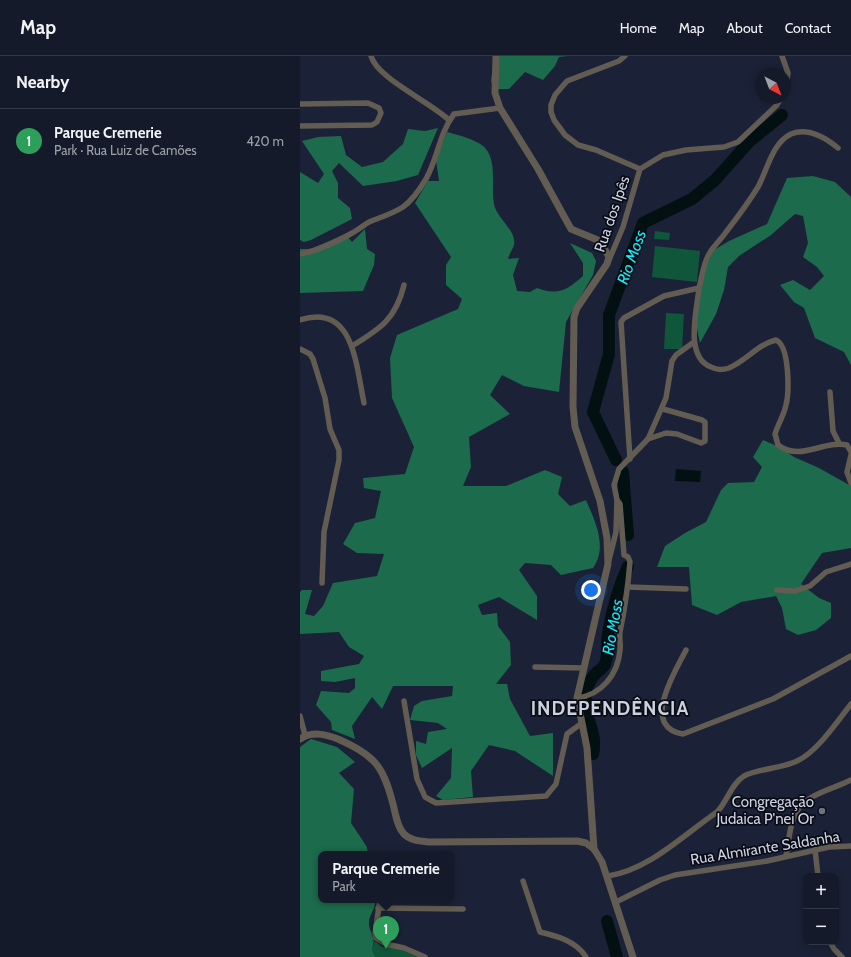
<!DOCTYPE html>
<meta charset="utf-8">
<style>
:root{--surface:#141a29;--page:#1d2331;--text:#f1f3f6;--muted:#9da1a8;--line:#333846;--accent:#0b8043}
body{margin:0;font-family:Cabin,sans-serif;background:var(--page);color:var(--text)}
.controls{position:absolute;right:12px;bottom:12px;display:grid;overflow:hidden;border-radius:8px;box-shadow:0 2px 10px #0003}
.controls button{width:36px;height:36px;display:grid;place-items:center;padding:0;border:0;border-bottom:1px solid var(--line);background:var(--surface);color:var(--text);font:20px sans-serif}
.compass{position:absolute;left:455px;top:12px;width:36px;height:36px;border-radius:50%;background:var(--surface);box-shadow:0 2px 10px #0003;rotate:138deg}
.you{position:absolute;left:291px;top:534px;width:14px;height:14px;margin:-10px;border:3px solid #fff;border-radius:50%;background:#1a73e8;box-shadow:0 0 0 6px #1a73e833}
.badge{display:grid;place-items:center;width:26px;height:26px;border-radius:50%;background:var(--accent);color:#fff;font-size:13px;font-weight:700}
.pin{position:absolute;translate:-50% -33px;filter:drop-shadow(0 1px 2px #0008)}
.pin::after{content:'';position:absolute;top:21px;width:14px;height:12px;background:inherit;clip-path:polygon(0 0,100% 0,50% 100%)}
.popup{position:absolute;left:18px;top:795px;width:136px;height:52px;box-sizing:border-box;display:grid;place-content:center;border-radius:8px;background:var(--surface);filter:drop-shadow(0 1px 3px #0005);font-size:13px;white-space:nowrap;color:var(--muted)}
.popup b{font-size:15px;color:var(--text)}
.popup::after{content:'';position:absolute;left:50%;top:100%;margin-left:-8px;border:8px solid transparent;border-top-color:var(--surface)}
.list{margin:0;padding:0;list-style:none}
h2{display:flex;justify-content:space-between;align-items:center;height:52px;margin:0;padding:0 16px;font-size:17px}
h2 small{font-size:13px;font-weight:400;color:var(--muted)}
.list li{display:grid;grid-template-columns:26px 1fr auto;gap:12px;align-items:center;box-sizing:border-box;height:64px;padding:0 16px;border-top:1px solid var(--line)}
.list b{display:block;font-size:15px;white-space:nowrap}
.list p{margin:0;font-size:13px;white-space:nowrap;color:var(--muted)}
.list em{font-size:13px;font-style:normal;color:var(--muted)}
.map{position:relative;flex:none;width:551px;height:901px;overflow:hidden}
header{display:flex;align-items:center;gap:24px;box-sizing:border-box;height:56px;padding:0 20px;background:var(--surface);border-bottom:1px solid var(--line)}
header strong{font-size:19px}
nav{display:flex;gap:22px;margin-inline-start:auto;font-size:14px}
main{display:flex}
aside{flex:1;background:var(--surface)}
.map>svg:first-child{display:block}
.green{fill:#0f563b}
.forest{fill:#1b6b4c}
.water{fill:#021011}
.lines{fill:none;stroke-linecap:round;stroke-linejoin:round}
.river{stroke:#021011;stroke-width:12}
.minor{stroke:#635c52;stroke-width:5.5}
.tertiary{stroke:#635c52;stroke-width:7}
.worship-dot{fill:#6b7280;stroke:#090c15;stroke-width:1.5}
.labels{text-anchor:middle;stroke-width:3.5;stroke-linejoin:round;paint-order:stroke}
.street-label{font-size:15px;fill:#ccd1e0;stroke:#090c15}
.poi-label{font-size:15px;fill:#ccd1e0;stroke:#090c15;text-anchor:end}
.water-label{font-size:16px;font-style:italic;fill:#14edf6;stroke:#090c15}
.district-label{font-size:19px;font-weight:bold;letter-spacing:1px;fill:#ccd1e0;stroke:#090c15}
</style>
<header>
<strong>Map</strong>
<nav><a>Home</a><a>Map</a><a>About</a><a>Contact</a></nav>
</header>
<main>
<aside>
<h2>Nearby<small></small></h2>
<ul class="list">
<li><span class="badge" style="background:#2e9e5b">1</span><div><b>Parque Cremerie</b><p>Park · Rua Luiz de Camões</p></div><em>420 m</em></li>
</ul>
</aside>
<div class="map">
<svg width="551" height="901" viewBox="0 0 551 901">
<rect width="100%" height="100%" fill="#1b2237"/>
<g class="green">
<path d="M355,175L370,177L369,184L354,183Z"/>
<path d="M355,190L400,195L397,226L352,221Z"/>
<path d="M366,257L384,258L382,293H364Z"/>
<path d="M75,885L82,891H94L118,901H75L72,893Z"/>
</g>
<g class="forest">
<path d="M194,0H268L259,1L255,10L243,24L225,16L209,33H195L191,25Z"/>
<path d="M138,72L118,119L97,125L63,130L39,107L32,115L38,127V142L50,152L52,163L11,184L4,186L0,184V116L18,127L24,118L2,85L18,81L41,80L46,99L62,111L83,106L103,88L108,73L125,75Z"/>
<path d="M147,76C158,79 179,84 186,93C197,107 191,131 194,148C196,162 217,174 214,189C213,193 209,198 208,203L219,202L213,219L217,235L230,236L237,232C258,240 267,234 283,220V207L270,187L292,197L296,205L293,219L266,266L259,336L224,330L202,319L190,339L210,358L169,381L171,411L163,430H206L245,414L262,421L258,438L270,450L286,444C295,465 308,491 293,512L261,519L251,509L225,507L219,514L237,540V564L199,541L178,549L182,559L197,557L198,570L210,586L211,609L196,628H207L210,643L230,680L253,677V720L215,695L189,689L171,715L173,741L143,744L136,740L151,722L152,692L122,712L116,699V685L126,688L128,676L147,673L138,667L110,664L114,650L122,645L152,640L153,630H93L82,653L72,641L52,670L55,683L32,674L31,666L16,649L21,635L49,637L55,632V622L35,626L21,625V615L59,608L64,600L49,591L39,576L0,578V536L2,534H12L5,558L14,560L23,550L33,527L77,520L84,498L57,497L43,488L55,467L75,462L81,435L64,432L63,422L105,418L114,391L92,342L90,302L97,279L158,253L162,243L146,229V209L151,201L115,147L128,125H139L136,104Z"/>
<path d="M513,120L535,126L551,141V309L544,296L515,282L504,252L494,246L480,229L493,224L510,234L524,220L517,211L503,201L508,187L503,160L495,158L471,179L439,200L428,211L424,234L416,258L400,287L394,259L400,222L414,194L429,185L467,168L487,122Z"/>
<path d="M65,173L67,193L75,198L74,209L63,235L0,237V193H11L45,178L52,186Z"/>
<path d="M463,384L479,391L494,401L519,412L551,430V492L522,497L501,528L519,542L531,547V562L516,574L498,579L486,573L482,552L476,540L441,546L417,559L392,549L389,511H357L365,490L385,477L406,466L421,434L428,427L454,426L462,411L453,401Z"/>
<path d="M11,683L37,691L55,706L39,717L54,733L51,767L67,791L68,798H21V844H75C76,852 70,858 69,865C68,876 77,880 72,893L75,901H0V691Z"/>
</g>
<path class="water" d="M376,413L401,415L400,426L375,425Z"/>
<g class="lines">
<g class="river">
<path d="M316,404L293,356L309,298V259L343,167L392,143L415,124L450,85L482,59"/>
<path d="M323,416L328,479"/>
<path d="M293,698C298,678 286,664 285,647C285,636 289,624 297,616C300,614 304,611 305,608C309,598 306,587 308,577C312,554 318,532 328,510"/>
<path d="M307,865L317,901"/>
</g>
<g class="minor">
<path d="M71,0C77,22 130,46 149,64"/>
<path d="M325,0L319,5L267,25L255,39L251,49V56L254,64L265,79L278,89L296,94L340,113"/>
<path d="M482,0L488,17L485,34"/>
<path d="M0,48L68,47L79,52L81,57L77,66L72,69L0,70"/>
<path d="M0,198C18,195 38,185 54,176C59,173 64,169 69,166C81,161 92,158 103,151C113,144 120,133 126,123C138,102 139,78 154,58L200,52"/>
<path d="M309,204L323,171L340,113L363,99L386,94L424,91L438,86L477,49L481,42"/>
<path d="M399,232C397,254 384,301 411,311C416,314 423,314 429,312C446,305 458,288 476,284C490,290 489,337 486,349C484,359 478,368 475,378L478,389C500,406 523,384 547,389L551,396"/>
<path d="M0,264C54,246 56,310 64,347"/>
<path d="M52,290C80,273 96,263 104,229"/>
<path d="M0,293L10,298L13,303L25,342L30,373L39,394V404L24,476L22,527"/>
<path d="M530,336L533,375L539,387"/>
<path d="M348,383L366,342L372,305L376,299L394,286"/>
<path d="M551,399L547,416L551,427"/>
<path d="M330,403L321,266L324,262L364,240L399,232C402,222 403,209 408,200C412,191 420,185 426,176C437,162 448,147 458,131C467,115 472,87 491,78C508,71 526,82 538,92"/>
<path d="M309,504L316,476L317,444L314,429L319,413L348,383L366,377L377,378L401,387L405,385V366L402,364L363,353"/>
<path d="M328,531L386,533"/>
<path d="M477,534L495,535L510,530L526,516L551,508"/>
<path d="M386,594C375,616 340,671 383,678L473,643L551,600"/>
<path d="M235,611L284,612"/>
<path d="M277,642C301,639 318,619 320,594C321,588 319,582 320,576C325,552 328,530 330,506L328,501L324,499L320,448L317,444"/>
<path d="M104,645L117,723L125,741L136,747L246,740L256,728L267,678L282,667"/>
<path d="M0,660L5,679"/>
<path d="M515,794L518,820"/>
<path d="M486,800C489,786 489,769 496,757C505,738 534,733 551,724"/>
<path d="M308,820C350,813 382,780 417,756C427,746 431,728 444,720C460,712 480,713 497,705C517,696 537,666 551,648"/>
<path d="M223,825L240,876C257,880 276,885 286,901"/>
<path d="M80,844L75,877L76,882L86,888L104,892L125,901"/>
<path d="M316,846L360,824L375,819L467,805L529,791L551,790"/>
<path d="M78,852L163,853"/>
<path d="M530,886L534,893L542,901"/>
</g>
<g class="tertiary">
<path d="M196,0L195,37L200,52L238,113L271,173L300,185L309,201L307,208L277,252L274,261L273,351L275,371L300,445L307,482L308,508L277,642L287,692L294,793"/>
<path d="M0,683C12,675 25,678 38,683C77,700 84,712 94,752C96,761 98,772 104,778C111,785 121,785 130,786L277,785L286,787L294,793L302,806L333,901"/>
</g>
</g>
<circle class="worship-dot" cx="522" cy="755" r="4"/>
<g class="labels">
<g class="street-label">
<text transform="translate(312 158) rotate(-71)" y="5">Rua dos Ipês</text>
<text transform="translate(465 792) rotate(-9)" y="5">Rua Almirante Saldanha</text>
</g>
<g class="poi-label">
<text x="514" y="751">Congregação<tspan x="514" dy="17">Judaica P'nei Or</tspan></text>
</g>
<g class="water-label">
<text transform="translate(331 201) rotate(-70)" y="6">Rio Moss</text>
<text transform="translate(312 571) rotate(-80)" y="6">Rio Moss</text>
</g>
<g class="district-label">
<text x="310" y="659">INDEPENDÊNCIA</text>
</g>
</g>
</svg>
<div class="controls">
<button>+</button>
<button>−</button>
</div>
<svg class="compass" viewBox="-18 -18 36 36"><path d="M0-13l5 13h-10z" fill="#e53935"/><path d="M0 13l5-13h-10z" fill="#9da1a8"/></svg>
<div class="you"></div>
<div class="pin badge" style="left:86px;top:893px;background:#2e9e5b">1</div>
<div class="popup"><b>Parque Cremerie</b>Park</div>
</div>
</main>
